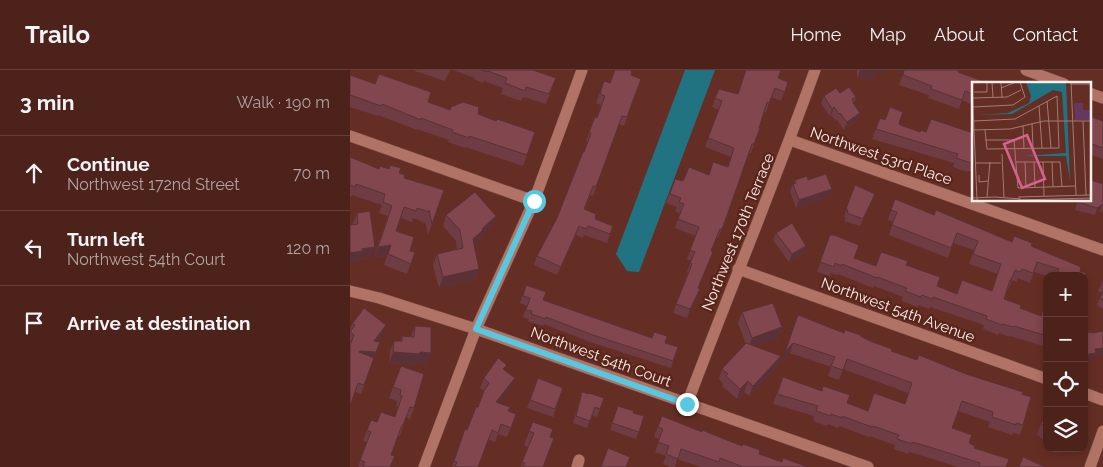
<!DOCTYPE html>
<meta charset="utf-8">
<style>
:root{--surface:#4c221b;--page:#562f28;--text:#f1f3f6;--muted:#b2a4a3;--line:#633f3a}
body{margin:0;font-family:Raleway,sans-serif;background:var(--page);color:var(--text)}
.controls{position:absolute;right:15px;bottom:15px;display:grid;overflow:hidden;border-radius:10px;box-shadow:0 2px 8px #0003}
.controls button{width:45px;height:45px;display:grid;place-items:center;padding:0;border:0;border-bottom:1px solid var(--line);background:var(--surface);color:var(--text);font:25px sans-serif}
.stop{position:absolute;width:15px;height:15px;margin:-11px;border:4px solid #56c9e0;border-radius:50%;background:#fff}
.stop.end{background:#56c9e0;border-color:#fff;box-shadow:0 1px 5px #0008}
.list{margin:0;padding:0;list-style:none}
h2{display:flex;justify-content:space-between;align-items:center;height:65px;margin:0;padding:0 20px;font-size:21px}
h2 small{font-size:16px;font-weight:400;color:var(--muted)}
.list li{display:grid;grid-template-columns:32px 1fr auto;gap:15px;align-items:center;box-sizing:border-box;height:75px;padding:0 20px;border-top:1px solid var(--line)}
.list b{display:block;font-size:19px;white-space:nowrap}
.list p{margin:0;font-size:16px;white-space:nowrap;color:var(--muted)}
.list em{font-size:16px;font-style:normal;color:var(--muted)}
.icon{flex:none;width:28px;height:28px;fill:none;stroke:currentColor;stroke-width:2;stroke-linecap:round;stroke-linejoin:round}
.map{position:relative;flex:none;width:753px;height:397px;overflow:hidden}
header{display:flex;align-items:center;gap:30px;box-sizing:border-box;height:70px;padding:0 25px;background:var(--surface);border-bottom:1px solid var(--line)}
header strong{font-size:24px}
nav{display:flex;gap:28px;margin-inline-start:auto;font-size:18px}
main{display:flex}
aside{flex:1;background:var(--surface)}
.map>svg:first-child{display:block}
.water{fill:#227382}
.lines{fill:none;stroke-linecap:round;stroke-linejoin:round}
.minor-casing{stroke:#724840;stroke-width:12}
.minor{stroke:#b17366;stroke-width:11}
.wall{fill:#6f3c43}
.shaded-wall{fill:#5a3137}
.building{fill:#81464e;stroke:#5a3137}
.route{stroke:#56c9e0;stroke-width:6}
.labels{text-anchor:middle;stroke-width:4.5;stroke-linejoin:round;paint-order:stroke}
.street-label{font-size:15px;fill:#fceeeb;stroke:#592419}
.inset-road{fill:none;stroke:#a17b74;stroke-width:1}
.view{fill:#d6638d;fill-opacity:0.15;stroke:#d6638d;stroke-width:2.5}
.inset-edge{fill:none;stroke:#fceeeb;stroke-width:2.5}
</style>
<header>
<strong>Trailo</strong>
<nav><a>Home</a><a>Map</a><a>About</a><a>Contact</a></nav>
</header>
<main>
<aside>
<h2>3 min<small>Walk · 190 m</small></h2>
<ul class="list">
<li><svg class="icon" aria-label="ahead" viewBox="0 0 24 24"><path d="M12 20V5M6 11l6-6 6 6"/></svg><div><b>Continue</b><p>Northwest 172nd Street</p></div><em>70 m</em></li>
<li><svg class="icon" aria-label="left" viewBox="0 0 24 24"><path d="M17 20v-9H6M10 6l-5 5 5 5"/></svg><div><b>Turn left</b><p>Northwest 54th Court</p></div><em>120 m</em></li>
<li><svg class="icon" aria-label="arrive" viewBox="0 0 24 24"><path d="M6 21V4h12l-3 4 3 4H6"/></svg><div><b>Arrive at destination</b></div></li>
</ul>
</aside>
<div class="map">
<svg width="753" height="397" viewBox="0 0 753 397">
<rect width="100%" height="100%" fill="#652e24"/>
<path class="water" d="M335,0H365L289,202L277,201L266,184Z"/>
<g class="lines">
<defs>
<g id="minor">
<path d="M676,0L714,14"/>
<path d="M739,23L753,28"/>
<path d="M0,66L184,131"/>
<path d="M440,70L753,180"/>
<path d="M388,199L697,309"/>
<path d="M0,221L29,228L126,259L518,397"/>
<path d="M734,323L753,330"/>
<path d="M337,334C379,222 425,112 465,0"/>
<path d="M74,397L126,259L184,131L232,0"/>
<path d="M227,397L229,390"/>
<path d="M740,397L753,361"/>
</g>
</defs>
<use href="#minor" class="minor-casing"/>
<use href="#minor" class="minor"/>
</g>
<g class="wall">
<path d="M65,0H100L95,11L65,1Z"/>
<path d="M103,0H183L206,8L196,34L173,27L171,31L151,24L153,18L134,11L133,13L124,9L125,8Z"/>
<path d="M507,0H535L534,3H526L524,9H507Z"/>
<path d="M548,0H607L608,2L635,12L623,14V35L612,30L609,39L578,28L579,25L549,15L554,2L547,3Z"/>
<path d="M0,5L100,40L128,44L146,51L185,62L173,96L115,77V78L98,72L99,70L67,59V60L28,45V46L0,37Z"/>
<path d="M281,5L291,9L274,56L269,54L243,126L240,125L235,139L245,149L263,156L257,173L234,165L233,168L226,165L207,205L184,195L187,186L207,148L234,82L238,72L236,71L245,47L247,48L251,35L246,33L254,11L260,13Z"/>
<path d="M428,8L438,12L431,31L421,27L416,42H414L409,58H410L401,83H399L378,143L368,168H367L361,181L363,182L348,218L347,228L337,248L323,243L338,203L337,202L341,191L337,189L346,166L325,158L330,143L325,141L327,137L316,133L325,109L333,111L359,105L378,97L381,87L355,77L369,40L362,37L369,19L388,24Z"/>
<path d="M490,23L506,27L504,34L507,51L494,60L487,50L486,51L481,45L480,46L471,34L474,26Z"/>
<path d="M739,46L753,51V89L739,84Z"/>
<path d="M530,48L549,53L550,55L570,62L623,63V102L618,101L617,102L603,97L604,93L522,69Z"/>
<path d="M0,87L29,99L49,103L54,108L94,120L78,165L75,151V153L63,148L62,152L51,148L46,161L60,181L65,182L57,204L34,195L37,186L24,187L38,146L29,143L32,135L2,125L1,127H0Z"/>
<path d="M445,110L482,119L479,127L446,138L440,121Z"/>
<path d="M753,114V138L752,142L750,141L745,145L725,140L728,130Z"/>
<path d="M505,115L522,131L510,156L494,151L496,147H494Z"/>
<path d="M545,129L584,145L662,172L681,176L730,201L734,206H697L684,202L680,213L668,208L667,212L662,210L658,220H657L654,229L670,238L691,246L697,240V277L660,266V267L649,263L648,265L633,259L634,255L580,237L579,239L568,235V237L552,231L553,227L524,216L523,218L488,204L487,205L481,203L480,206L467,202L480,165L504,188L526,196L556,195L587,216L607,224L642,221L648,204L619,194L624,180L603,173L598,188L539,165L543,152L538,150Z"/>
<path d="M7,143L21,188L10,189L9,192L3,154Z"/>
<path d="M96,145L146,146L142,156L130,167L129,171L124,175L129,199L125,210L89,218L83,195L87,184L107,180L106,171L93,156Z"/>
<path d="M426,163L456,176L453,183L439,192L423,170Z"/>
<path d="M753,210V239L747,235L752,223L748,221Z"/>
<path d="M176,215L193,230L328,277L321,298L240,272L194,254L193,256L178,251L179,249L173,247L177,236L170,233Z"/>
<path d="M392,242L432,257L428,268L405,276L431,286L428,296L399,326L394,322L387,329L372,316L373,314L369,309L372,299L396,274L388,253Z"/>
<path d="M448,245L494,263L510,266L541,281L567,290L616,304L672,324L673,355L670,365L663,363L662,365L638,357L640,352L608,341L602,358L624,378L656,397H608L570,385L559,382L558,384L544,379L545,375L519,366V367L489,356L488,358L478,354L477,356L463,351L464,346L423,334L433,307L518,341L555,334L558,323L493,299L489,310L478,306L481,297L440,283L432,292Z"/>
<path d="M2,254L33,263L27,271L30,272L11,324L5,322L0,274V260Z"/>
<path d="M65,256L77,294L66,293V295L39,293L40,281L44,271H50L52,266H61Z"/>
<path d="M51,296L64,338L60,349L56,347L50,366H48L41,385V397H8L17,372L13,371L21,350L27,352L45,347L48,337L46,336L47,331L39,328Z"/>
<path d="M155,300L161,317L149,333L158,341L166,344L157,367L148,364L145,372L138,369L128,397H102L115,359L117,360L128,337L134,321L130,318L134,308Z"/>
<path d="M188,308L213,318L203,347L177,338Z"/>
<path d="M232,322L254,328L247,347L242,345L237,358L223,353Z"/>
<path d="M268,336L283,343L294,346L286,369L260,360Z"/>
<path d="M312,346L409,384L432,392L458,397H351L327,389L325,397H320L313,394L316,386L305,382L310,369L304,367Z"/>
<path d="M697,348V374L687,364L691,353Z"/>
<path d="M183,352L200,367L193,397H171L178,377L174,375Z"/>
<path d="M701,378H713L706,384Z"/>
</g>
<g class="shaded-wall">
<path d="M510,0H535L534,3H526L524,9H507Z"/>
<path d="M548,0H554V2L547,3Z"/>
<path d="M484,37L481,45L480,46L482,39Z"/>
<path d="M510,43L507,51L494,60L497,52Z"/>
<path d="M482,119L479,127L446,138L449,130Z"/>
<path d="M753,134L750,141L745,145L747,138Z"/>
<path d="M146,146L142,156L130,167L129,171L119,180L123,169L132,159Z"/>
<path d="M41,175L37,186L24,187L28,177Z"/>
<path d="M456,176L453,183L439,192L442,184Z"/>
<path d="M25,177L21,188L10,189L9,192L0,193V183L12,179Z"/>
<path d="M129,199L125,210L89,218L93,207Z"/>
<path d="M350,219L347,228L337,248L340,239Z"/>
<path d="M36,255L33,263L21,280L24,271Z"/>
<path d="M432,257L428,268L398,279L402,268Z"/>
<path d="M443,273L440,283L432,292L435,282Z"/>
<path d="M753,278V285L745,286L743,290L734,292V285L745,279Z"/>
<path d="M10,281L26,282L23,291L7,290Z"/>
<path d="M43,282H70L81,283L77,294L66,293V295L39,293Z"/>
<path d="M431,286L428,296L399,326L403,316Z"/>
<path d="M165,308L161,317L143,342L146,332Z"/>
<path d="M398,311L394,322L387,329L390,319Z"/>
<path d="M708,378H713L706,384Z"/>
</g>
<g class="building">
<path d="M131,0H183L206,8L199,24L176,17L175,21L155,13L157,8L138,1L137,2Z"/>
<path d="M265,0H282L281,5L291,9L277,47L272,46L246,117L243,116L234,139L246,144L245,149L263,156L260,164L238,156L236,159L229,156L211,197L187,186L207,148L233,82H234L241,63L239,62L245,47L247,48L255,26L250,24L254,11L260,13Z"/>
<path d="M396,0H431L428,8L438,12L435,22L425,18L419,33L417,32L409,58H410L404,74H402L381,134L372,159H370L361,181L363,182L348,218L350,219L340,239L326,234L342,194L340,193L345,182L340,180L349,157L328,149L334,134L329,132L331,128L320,124L325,109L333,111L339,97L359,105L363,92L378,97L384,78L358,68L372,31L365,28L369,19L388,24Z"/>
<path d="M554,0H608V2L635,12L636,10L646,14H623V24L615,21L612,30L581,19L582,16L553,5Z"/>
<path d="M29,4L81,22L78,32L100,40L101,37L113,32L129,37L128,44L146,51L147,49L185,62L177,85L119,66V68L102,62L103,60L71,48V50L32,34L31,36L0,25V5L25,14Z"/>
<path d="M499,17L506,27L502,29L504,33H503L510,43L497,52L490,43L489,44L484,37L482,39L474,26L486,18L490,23Z"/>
<path d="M540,37L553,42L549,53L550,55L570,62L571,60L576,62L581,49L623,63V92L621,91V93L606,88L608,84L526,59L530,48L535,50Z"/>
<path d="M739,46L753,51V78L739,73Z"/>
<path d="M0,87L29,99L30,96L39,99L40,95L51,98L49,103L55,105L54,108L94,120L82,154L79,140V142L67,138L66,141L54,137L46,161L64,167L60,181L65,182L61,194L38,184L41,175L28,177L42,136L33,132L35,124L6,114L5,117L0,115Z"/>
<path d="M476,104L482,119L449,130L443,114L446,113L445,110L457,106L458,110Z"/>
<path d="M741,110L753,114V134L747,138L727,132L728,130H739V116Z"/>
<path d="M505,115L525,124L513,149L497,143L498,140L496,139Z"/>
<path d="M125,122L146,146L132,159L133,160L123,169L129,199L93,207L87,184L113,178L110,160L96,145Z"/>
<path d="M545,129L584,145L586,140L662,172L664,166L682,173L681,176L731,197L730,201L736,203L734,207V206H707L709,199L687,192L683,203L672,199L670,202L665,200L661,210H660L654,229L671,235L670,238L691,246L693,239L697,240V266L664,256L663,257L652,254V255L636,249L637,246L583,227L582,229L572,225L571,227L555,221L557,218L527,207V208L492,194L491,196L485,193L484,197L470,192L480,165H484L509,175L504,188L526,196L531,182L558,191L556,195L590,207L587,216L607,224L612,210L642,221L651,194L623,184L628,171L607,163L601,178L542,155L547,142L541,140Z"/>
<path d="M20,141L25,177L12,179L13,181L0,183V155L8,154L7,143Z"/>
<path d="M442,153L456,176L442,184L426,163Z"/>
<path d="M176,215L196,222L193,230L302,268L304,262L317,266L315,273L328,277L323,291L243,265L196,247V249L181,244L182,241L176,240L180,228L173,226Z"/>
<path d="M753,221V230L750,228Z"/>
<path d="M423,233L432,257L402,268L392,242Z"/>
<path d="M14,238L36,255L24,271L30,272L26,282L10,281L9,282L24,288L14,315L8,313L0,336V275L4,265L0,262L5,255L2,254Z"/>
<path d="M448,245L494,263L495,260L511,265L510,266L520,271L542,279L541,281L567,290L569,285L616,304L673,322L672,324L681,327L673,355L666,353V355L642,347L643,342L612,331L602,358L622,365L619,373L625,376L624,378L659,389L656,397H629L630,393L573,375L562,372V374L547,369L549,365L523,356L522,357L492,346V348L481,344V346L466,341L468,336L427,324L433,307L472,321L473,316L500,325L497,333L518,341L524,323L555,334L562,313L497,289L493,300L481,296L485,287L443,273L435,282Z"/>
<path d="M65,256L81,257V283L70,282V284L43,282L44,271H52V266L64,267Z"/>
<path d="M753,261V278L745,279L746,283L734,285V263L741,262L742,263Z"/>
<path d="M396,273L431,286L403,316L398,311L390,319L376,306L378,304L372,299Z"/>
<path d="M148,288L157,295L153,299L165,308L146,332L160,337L158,341L166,344L161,358L151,354L148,363L142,360L128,397H105L107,392L104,391L115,359L117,360L126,337H128L134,321L139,313L134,308Z"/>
<path d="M51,296L74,304L64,338L60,337L53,355H52L41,385L45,386L40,397H13L15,392L10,390L21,362L17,360L21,350L27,352L31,342L45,347L52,326L50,325L51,320L43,317Z"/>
<path d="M188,308L213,318L205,339L180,330Z"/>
<path d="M232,322L239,324V323L254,328L250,339L245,337L240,351L226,346Z"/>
<path d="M268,336L284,341L283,343L294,346L289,362L262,353Z"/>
<path d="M312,346L352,362V360L392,376L393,374L410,380L409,384L432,392L433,388L458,397H391V396L370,388L369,392L331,379L328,389L316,384L319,376L308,372L313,359L308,357Z"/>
<path d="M697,348V359L691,353Z"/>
<path d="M183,352L203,359L200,367L204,368L193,397H173L175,393L172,392L184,363L179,361Z"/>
<path d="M258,378L280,387L276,397H251Z"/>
<path d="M673,387L695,397H669Z"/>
</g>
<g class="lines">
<path class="route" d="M184,131L126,259L337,334"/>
</g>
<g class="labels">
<g class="street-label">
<text transform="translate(531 86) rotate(19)" y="5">Northwest 53rd Place</text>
<text transform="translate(388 162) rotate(-68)" y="5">Northwest 170th Terrace</text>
<text transform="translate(548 240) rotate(20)" y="5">Northwest 54th Avenue</text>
<text transform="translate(251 287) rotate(20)" y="5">Northwest 54th Court</text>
</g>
</g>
<g transform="translate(622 12)">
<rect width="119" height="119" fill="#652e24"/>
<path d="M102,21H111V28H119V38H103Z" fill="#65395f"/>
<path d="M54,0H94L98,99L94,74H50L94,71L90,10L81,8L40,32L5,33L36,31L57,21L59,14Z" fill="#227382"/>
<path class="inset-road" d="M0,0L5,118M20,0L21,16M29,0L30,16M99,0L104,113M99,2H119M29,6L44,0M2,10H15V0M1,16L35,15L49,8M75,19L79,66M67,24L70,66M1,25L41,23L53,15L48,0M2,39L43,37L85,14L87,66L15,67L13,48M111,39L114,113M60,41L61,66M51,44L52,67M0,48L38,47L72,39H119M13,58H42L46,106L104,104M30,72L32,115M44,80H88L90,105M53,80L54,106M62,80L63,105M71,80L72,114M80,80L81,105M4,81H29M7,93V100L16,99M15,115L18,80M23,115L49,117M46,115L119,113M0,116L23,115M46,118L119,116"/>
<path class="view" d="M55,53L73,97L50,106L32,62Z"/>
<rect width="119" height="119" class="inset-edge"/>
</g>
</svg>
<div class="controls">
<button>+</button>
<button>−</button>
<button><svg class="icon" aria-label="locate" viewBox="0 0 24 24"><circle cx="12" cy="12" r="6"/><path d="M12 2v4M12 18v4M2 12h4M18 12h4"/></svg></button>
<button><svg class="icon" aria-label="layers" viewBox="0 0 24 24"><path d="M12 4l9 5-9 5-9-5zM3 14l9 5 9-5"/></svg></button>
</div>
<div class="stop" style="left:184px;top:131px"></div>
<div class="stop end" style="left:337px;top:334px"></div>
</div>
</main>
